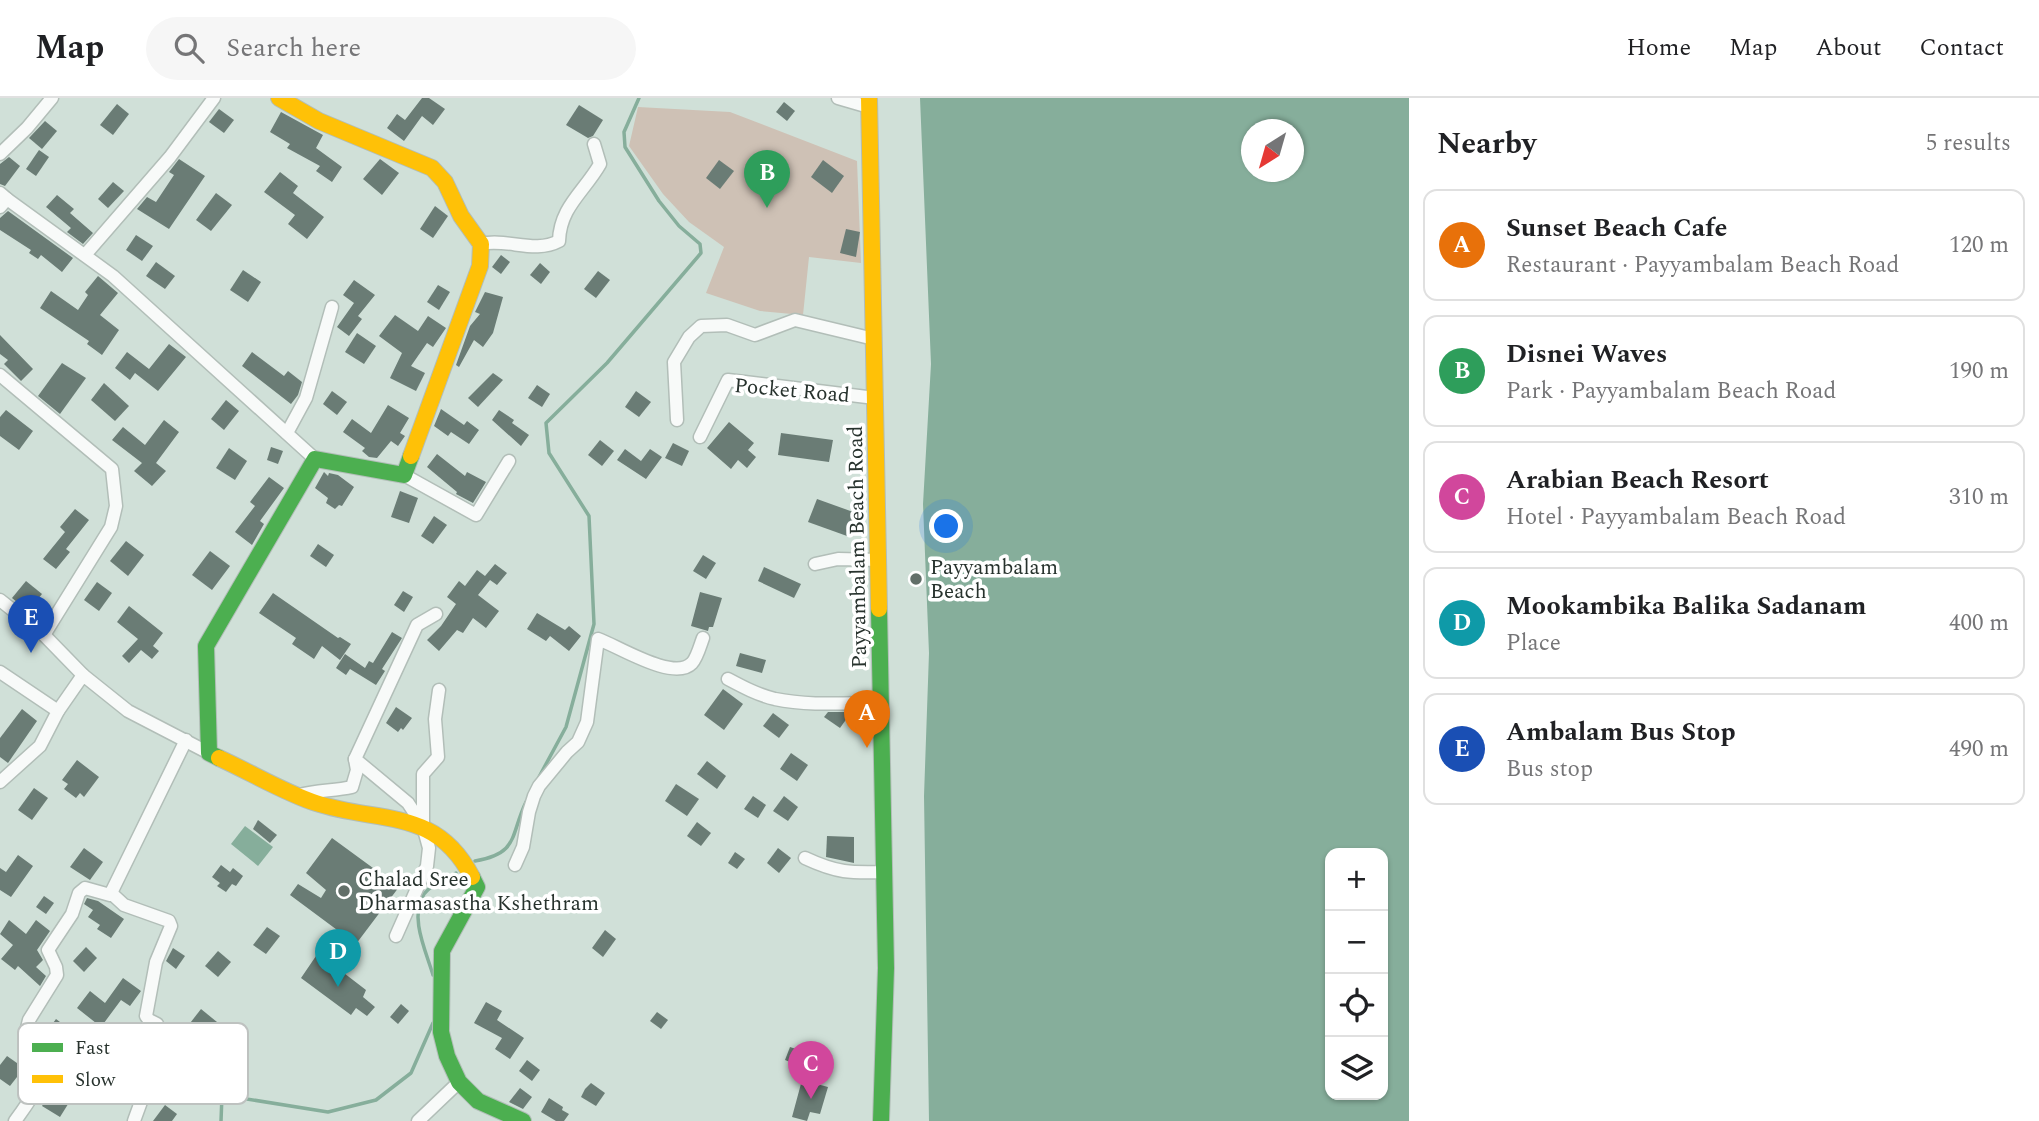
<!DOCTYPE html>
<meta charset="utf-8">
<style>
:root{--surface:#fff;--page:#f6f6f6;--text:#202124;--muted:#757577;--line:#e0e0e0;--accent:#ea580c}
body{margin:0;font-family:Spectral,serif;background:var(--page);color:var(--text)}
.controls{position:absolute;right:21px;bottom:21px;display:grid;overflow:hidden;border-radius:14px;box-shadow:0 2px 5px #0004}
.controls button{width:63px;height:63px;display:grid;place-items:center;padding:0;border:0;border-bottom:2px solid var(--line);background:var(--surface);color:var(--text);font:35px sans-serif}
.compass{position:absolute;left:1241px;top:21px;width:63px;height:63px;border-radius:50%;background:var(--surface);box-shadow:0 2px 5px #0004;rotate:217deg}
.you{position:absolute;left:947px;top:429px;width:24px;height:24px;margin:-18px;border:5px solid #fff;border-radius:50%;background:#1a73e8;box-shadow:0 0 0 10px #1a73e833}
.badge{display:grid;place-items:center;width:46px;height:46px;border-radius:50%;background:var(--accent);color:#fff;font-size:23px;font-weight:700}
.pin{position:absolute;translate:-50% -58px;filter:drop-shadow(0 2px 4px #0008)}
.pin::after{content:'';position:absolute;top:37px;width:24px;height:21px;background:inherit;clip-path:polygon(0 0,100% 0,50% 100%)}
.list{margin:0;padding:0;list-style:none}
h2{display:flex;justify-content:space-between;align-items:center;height:91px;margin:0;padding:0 28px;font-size:30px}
h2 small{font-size:23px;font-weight:400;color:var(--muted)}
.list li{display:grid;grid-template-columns:46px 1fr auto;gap:21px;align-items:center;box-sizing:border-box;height:112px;margin:0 14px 14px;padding:0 14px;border:2px solid var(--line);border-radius:14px}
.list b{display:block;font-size:26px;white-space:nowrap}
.list p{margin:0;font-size:23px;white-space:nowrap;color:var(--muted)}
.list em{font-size:23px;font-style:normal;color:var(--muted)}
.icon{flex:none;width:38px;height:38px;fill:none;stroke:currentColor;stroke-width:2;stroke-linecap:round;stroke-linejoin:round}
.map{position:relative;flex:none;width:1409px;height:1023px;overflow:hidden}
header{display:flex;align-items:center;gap:42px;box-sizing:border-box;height:98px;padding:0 35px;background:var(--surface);border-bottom:2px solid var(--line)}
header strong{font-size:33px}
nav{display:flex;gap:38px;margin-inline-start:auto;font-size:24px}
.search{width:490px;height:63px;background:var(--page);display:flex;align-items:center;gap:18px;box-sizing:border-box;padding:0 24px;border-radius:38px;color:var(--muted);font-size:26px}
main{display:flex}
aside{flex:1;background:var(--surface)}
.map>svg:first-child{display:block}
.green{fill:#cec1b5}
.water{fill:#86ae9b;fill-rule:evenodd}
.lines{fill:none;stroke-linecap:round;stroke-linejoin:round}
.stream{stroke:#86ae9b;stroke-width:3.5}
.building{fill:#6a7c75}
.street-casing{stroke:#b2beb8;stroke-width:15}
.fast-casing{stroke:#b2beb8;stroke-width:18}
.slow-casing{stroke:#b2beb8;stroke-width:18}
.street{stroke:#f8faf9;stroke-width:12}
.fast{stroke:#4caf50;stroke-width:16}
.slow{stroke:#ffc107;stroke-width:16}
.poi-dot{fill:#626f69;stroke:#fff;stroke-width:2.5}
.labels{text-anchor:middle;stroke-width:7;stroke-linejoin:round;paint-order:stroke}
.street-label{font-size:21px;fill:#27322d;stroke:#fff}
.poi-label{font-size:21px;fill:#27322d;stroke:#fff;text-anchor:start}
.key{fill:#fff;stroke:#bec2c0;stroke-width:2}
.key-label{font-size:19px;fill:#27322d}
</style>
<header>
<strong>Map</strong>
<div class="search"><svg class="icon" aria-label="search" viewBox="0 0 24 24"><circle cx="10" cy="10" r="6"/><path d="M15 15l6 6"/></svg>Search here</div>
<nav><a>Home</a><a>Map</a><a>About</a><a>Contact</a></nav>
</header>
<main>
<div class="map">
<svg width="1409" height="1023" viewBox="0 0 1409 1023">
<rect width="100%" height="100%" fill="#d0e0d8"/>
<path class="green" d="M638,9L730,14L857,63L861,165L809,159L803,217L760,213L706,195L724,149L689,124L663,96L629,48Z"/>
<g class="water">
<path d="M920,0H1409V1023H929L924,698L929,555L923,406L931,266ZM1252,32H1294V74H1252ZM1330,755H1383V997H1330Z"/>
<path d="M245,728L273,749L258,768L231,746Z"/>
</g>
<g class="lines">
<g class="stream">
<path d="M539,679L566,629L594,526L589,418L549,355L546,325L607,265L701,155L700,146L679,128L659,103L625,49L624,34L639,0"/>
<path d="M475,763C519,756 510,737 526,704"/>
<path d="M433,877C426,853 409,819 424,796C431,786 446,781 456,775"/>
<path d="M221,1023L222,997L328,1014L376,1002L411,975L433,925"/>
</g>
</g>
<g class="building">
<path d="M422,0H429L445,11L433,27L422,18L404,43L387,30L397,16L405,22Z"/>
<path d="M784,4L795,13L787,23L776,14Z"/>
<path d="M117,6L129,16L113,37L100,27Z"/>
<path d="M579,7L603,22L593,38L588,40L566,27Z"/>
<path d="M219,11L234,22L224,35L209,24Z"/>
<path d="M281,14L323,37L316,50L342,69L332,84L316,73L320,68L287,50L290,46L270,34Z"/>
<path d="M45,23L57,33L42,51L29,40Z"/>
<path d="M39,52L49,59L36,78L26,71Z"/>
<path d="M9,59L20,68L5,88L0,86V66Z"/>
<path d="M179,61L205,78L169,131L137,111L147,99L156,104L174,77L169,74Z"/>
<path d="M380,61L399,75L382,97L363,81Z"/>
<path d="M719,62L734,73L720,91L706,80Z"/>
<path d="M823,62L844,78L832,95L811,79Z"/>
<path d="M280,74L298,88L293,95L324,119L307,141L288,126L295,117L264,94Z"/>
<path d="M113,84L124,93L108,110L98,101Z"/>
<path d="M216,95L232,107L211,133L196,122Z"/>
<path d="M57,97L74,111L70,115L93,135L83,146L67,134L71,130L46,109Z"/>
<path d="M435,108L448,118L433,140L420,131Z"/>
<path d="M8,113L73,160L62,174L41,157L38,161L29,155L31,152L0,132V120Z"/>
<path d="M846,131L860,134L856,159L840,155Z"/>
<path d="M136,137L153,148L142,163L126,152Z"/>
<path d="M501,157L510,164L501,176L492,169Z"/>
<path d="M156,164L175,178L165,191L146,178Z"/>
<path d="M540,165L550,174L541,186L530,177Z"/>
<path d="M243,172L261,184L248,204L230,192Z"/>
<path d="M598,173L610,182L596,200L584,191Z"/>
<path d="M98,178L118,195L100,217L119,232L102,257L87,246L89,243L40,210L51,193L78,212L88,197L85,194Z"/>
<path d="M354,182L375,197L358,218L362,221L349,238L337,229L354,205L343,197Z"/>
<path d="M438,187L450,194L439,212L427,204Z"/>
<path d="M485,194L503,199L493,235L483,249L474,242L459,269L456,267L470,228L480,216L475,214Z"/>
<path d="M395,217L418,233L428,218L446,230L433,249L427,245L411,268L425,275L416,293L390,280L402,255L379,238Z"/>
<path d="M357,235L376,248L364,266L345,254Z"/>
<path d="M0,237L33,271L21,283L4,266L8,262L0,256Z"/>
<path d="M169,246L186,259L158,293L135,275L130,282L115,270L127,254L149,271Z"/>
<path d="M252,254L284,278L288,273L302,284L298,297L291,306L242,268Z"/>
<path d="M62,265L86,280L60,316L38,298Z"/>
<path d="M493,275L503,282L478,309L468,300Z"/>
<path d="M104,285L129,308L115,323L91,302Z"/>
<path d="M537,287L550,296L542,309L528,300Z"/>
<path d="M332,293L347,304L337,317L323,306Z"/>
<path d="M636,293L651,304L639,319L625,309Z"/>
<path d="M226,302L239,313L224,332L211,321Z"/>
<path d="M388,307L409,320L400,335L405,338L398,348L391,343L377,360L369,359L362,353L365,350L343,334L352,321L371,335Z"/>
<path d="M441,311L464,327L467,323L479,332L469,346L451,334L448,338L434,328Z"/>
<path d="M6,312L33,333L19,352L0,338V319Z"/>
<path d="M499,312L514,322L512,325L529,337L521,348L492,322Z"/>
<path d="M164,322L179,334L156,365L166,373L152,388L134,373L142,365L112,342L123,329L145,347Z"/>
<path d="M729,324L754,345L748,352L756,359L747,370L738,362L731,371L707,350Z"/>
<path d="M781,335L833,342L829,364L778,357Z"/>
<path d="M600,342L614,353L602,368L588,357Z"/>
<path d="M673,345L689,353L682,368L665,360Z"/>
<path d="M271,349L283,353L278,366L267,362Z"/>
<path d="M229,350L247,363L235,382L216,370Z"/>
<path d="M625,351L641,363L650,351L662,359L646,381L617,362Z"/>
<path d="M437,356L465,378L467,374L486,384L473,405L456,396L457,394L427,369Z"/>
<path d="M324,374L328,378L329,375L338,377L354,389L342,408L339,407L335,411L326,405L328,400L315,390Z"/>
<path d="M269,379L284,390L260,423L264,426L252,447L235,434L255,408L250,404Z"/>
<path d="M400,393L418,400L409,425L391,419Z"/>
<path d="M817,401L856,415L847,438L808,424Z"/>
<path d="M75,411L89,422L66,451L70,454L56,471L43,461L65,434L60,429Z"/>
<path d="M434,418L447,427L433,446L421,438Z"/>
<path d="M126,443L144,457L128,478L110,463Z"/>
<path d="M318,446L334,457L326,469L310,458Z"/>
<path d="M210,453L230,468L212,492L192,477Z"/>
<path d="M703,457L716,465L706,481L693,473Z"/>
<path d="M495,466L507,475L497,487L490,482L478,497L499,513L486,530L473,520L463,535L457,532L439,553L427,542L441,528L456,506L447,499L459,483L465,488L477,472L485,478Z"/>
<path d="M764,469L801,486L794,500L758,483Z"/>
<path d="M26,483L42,496L28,513L12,500Z"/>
<path d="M97,484L112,495L99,513L84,502Z"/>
<path d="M403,493L413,499L404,514L394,507Z"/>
<path d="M700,494L722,500L713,529H709L708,533L691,528Z"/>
<path d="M273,495L338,540L340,539L351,546L340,562L322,548L314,561L292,546L296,540L259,515Z"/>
<path d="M129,508L163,535L153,548L159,553L152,561L141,552L129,565L122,558L138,541L117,524Z"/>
<path d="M537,515L565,532L569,528L581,538L569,553L550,538L546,543L527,531Z"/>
<path d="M392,534L402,540L382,571L385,573L376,587L350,571L346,577L336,570L345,556L365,570L369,563L373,565Z"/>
<path d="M740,555L766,562L762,575L736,568Z"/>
<path d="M723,591L743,606L724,632L704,617Z"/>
<path d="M396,609L412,620L403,632L401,630L398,634L386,625Z"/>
<path d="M22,611L37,623L8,665L0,659V640Z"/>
<path d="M828,614H849L850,616L840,630L824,619Z"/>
<path d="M773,615L789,627L779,640L763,628Z"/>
<path d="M791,655L808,667L797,683L780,671Z"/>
<path d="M77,662L99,679L84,699L80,695L76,700L64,691L68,686L62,682Z"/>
<path d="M707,663L726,678L717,691L697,676Z"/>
<path d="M676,686L699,701L687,718L665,703Z"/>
<path d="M34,690L48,700L32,722L18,712Z"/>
<path d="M753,698L766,707L758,720L744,711Z"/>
<path d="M784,698L798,709L788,723L773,713Z"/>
<path d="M258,722L277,737L270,745L253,731Z"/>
<path d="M697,724L711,735L701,748L687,738Z"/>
<path d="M827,738L854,739V765L826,759Z"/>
<path d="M332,740L399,789L356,846L290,797L298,786L321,800L326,792L306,775Z"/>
<path d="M84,750L103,764L90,782L70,769Z"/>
<path d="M778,750L791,760L779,775L767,765Z"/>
<path d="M735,754L745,761L737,771L728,765Z"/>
<path d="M18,757L33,768L11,799L0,792V770L6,774Z"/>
<path d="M221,767L230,774L233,770L243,778L236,788L232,786L226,794L217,788L220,785L212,779Z"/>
<path d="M44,798L54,805L46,816L36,809Z"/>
<path d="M87,800L98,803L124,821L111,840L97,831L100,827L88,819L93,812L84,806Z"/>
<path d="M9,822L26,836L36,822L50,833L37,852L43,862L36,869L46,878L40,888L18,868L15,872L1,861L13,847L0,836Z"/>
<path d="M267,829L280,838L266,856L253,847Z"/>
<path d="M605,832L616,841L603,859L592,850Z"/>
<path d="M86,849L97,860L84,874L73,863Z"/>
<path d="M173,850L185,858L176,871L166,863Z"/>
<path d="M218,853L231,864L218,879L205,868Z"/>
<path d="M316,858L323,859L366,892L363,899L375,909L367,918L356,910L351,917L301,880Z"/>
<path d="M123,880L141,893L130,908L121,902L101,929L77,910L90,893L105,905Z"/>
<path d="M486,904L502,913L497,922L524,940L510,961L495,951L502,940L474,925Z"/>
<path d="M401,906L409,913L398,926L390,919Z"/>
<path d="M201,911L217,924L202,942L187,929Z"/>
<path d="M657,914L668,922L661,931L650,923Z"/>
<path d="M56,921L72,933L61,949L57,942L45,936Z"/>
<path d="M790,949L805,954L800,968L785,962Z"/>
<path d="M7,958L24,970L10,988L0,981V967Z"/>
<path d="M527,962L540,972L532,983L519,973Z"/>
<path d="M61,977L77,988L67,1002L70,1003L60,1019L42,1008Z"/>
<path d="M802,982L828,989L820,1016L810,1014L807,1023L792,1019Z"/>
<path d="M591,985L605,995L596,1008L581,999L585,991Z"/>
<path d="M520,990L532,999L523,1011L509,1004Z"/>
<path d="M549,1000L563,1009L562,1012L569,1016L564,1023H556L541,1014Z"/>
<path d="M165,1007L177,1016L172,1023H153Z"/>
</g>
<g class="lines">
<defs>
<g id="street">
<path d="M838,0L869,9"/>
<path d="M0,56L27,30L52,0"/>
<path d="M0,95L7,101L0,109"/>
<path d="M7,101L113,178L315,361"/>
<path d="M481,146C507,140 535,156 559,143C560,109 584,94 600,66L594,46"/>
<path d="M85,157L170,59L214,0"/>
<path d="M0,277L112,371L116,408L111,429L44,537"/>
<path d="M677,322L674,264L689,239L701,228L727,227L755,237L795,222L874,241"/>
<path d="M287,335L306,300L332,209"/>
<path d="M700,339L728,282L875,300"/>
<path d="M404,377L476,417L509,363"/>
<path d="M815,466L838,461L878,462"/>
<path d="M0,502L44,537L83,577"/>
<path d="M0,574L58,613L40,648L0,684"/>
<path d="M728,581C743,589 758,597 775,601C809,608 846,605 881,605"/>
<path d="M58,613L83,577L128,613L209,655"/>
<path d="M299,697C317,692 334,693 352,689L357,672L355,661"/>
<path d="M423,728L408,705L355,661L417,527L436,516"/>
<path d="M805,760C837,775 850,775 884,774"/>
<path d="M515,767L523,749L529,714L534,698L539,688L567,654L578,644L587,624L598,541C618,548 674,584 692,565C697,560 700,548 703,540"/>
<path d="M111,795L124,807L169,823L171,828L156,864L146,918L149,922L157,926C165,944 141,1003 134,1023"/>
<path d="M396,838L427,768L429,750L423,728V676L438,659L435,621L439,592"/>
<path d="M15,1023C26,1008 55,967 52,949L29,937L27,930L29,922L57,877L56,869L48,852L72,816L79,795L85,790L110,797L186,642"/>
<path d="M418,1023L459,984"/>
</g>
<g id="fast">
<path d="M879,511L886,870L881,1023"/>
<path d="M219,660L209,655L206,548L315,361L404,377L411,358"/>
<path d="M472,779L477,789L442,853L441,934L447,958L459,984L478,1003L523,1023"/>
</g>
<g id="slow">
<path d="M279,0L319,23L432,70L445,84L461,118L481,146L480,168L411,358"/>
<path d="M869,0L879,511"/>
<path d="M219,660C250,674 285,695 316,705C380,726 436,709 472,779"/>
</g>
</defs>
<use href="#street" class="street-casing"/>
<use href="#fast" class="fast-casing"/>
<use href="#slow" class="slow-casing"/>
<use href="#street" class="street"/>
<use href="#fast" class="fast"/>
<use href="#slow" class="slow"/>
</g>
<g class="poi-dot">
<circle cx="916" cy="481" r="7"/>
<circle cx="344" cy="793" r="7"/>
</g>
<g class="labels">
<g class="street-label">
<text transform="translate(792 292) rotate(5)" y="7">Pocket Road</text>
<text transform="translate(857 449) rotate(-91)" y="7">Payyambalam Beach Road</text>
</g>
<g class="poi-label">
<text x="930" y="476">Payyambalam<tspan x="930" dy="24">Beach</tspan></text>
<text x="358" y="788">Chalad Sree<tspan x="358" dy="24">Dharmasastha Kshethram</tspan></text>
</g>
</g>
<rect x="18" y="925" width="230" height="81" rx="10" class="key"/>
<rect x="32" y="945" width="31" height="9" fill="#4caf50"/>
<rect x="32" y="977" width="31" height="8" fill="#ffc107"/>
<g class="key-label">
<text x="75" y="956">Fast</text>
<text x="75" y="988">Slow</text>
</g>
</svg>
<div class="controls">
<button>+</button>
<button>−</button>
<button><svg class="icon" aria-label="locate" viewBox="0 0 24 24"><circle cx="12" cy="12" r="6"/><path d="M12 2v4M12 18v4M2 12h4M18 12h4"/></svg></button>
<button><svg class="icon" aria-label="layers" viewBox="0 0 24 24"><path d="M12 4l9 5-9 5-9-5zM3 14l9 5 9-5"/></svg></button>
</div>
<svg class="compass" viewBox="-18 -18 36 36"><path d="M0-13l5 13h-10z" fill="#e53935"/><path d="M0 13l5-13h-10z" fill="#757577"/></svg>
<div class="you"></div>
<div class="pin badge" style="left:867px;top:650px;background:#e8710a">A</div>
<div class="pin badge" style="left:767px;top:110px;background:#2e9e5b">B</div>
<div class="pin badge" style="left:811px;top:1001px;background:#d1479c">C</div>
<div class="pin badge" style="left:338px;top:889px;background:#0f9aa8">D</div>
<div class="pin badge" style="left:31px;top:555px;background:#1a4fb4">E</div>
</div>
<aside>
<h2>Nearby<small>5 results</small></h2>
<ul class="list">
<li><span class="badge" style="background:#e8710a">A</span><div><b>Sunset Beach Cafe</b><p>Restaurant · Payyambalam Beach Road</p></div><em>120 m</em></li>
<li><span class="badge" style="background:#2e9e5b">B</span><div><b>Disnei Waves</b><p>Park · Payyambalam Beach Road</p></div><em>190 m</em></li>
<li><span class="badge" style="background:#d1479c">C</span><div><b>Arabian Beach Resort</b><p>Hotel · Payyambalam Beach Road</p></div><em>310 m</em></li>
<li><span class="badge" style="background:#0f9aa8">D</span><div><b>Mookambika Balika Sadanam</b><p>Place</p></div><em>400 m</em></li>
<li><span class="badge" style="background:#1a4fb4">E</span><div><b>Ambalam Bus Stop</b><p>Bus stop</p></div><em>490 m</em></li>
</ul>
</aside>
</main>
